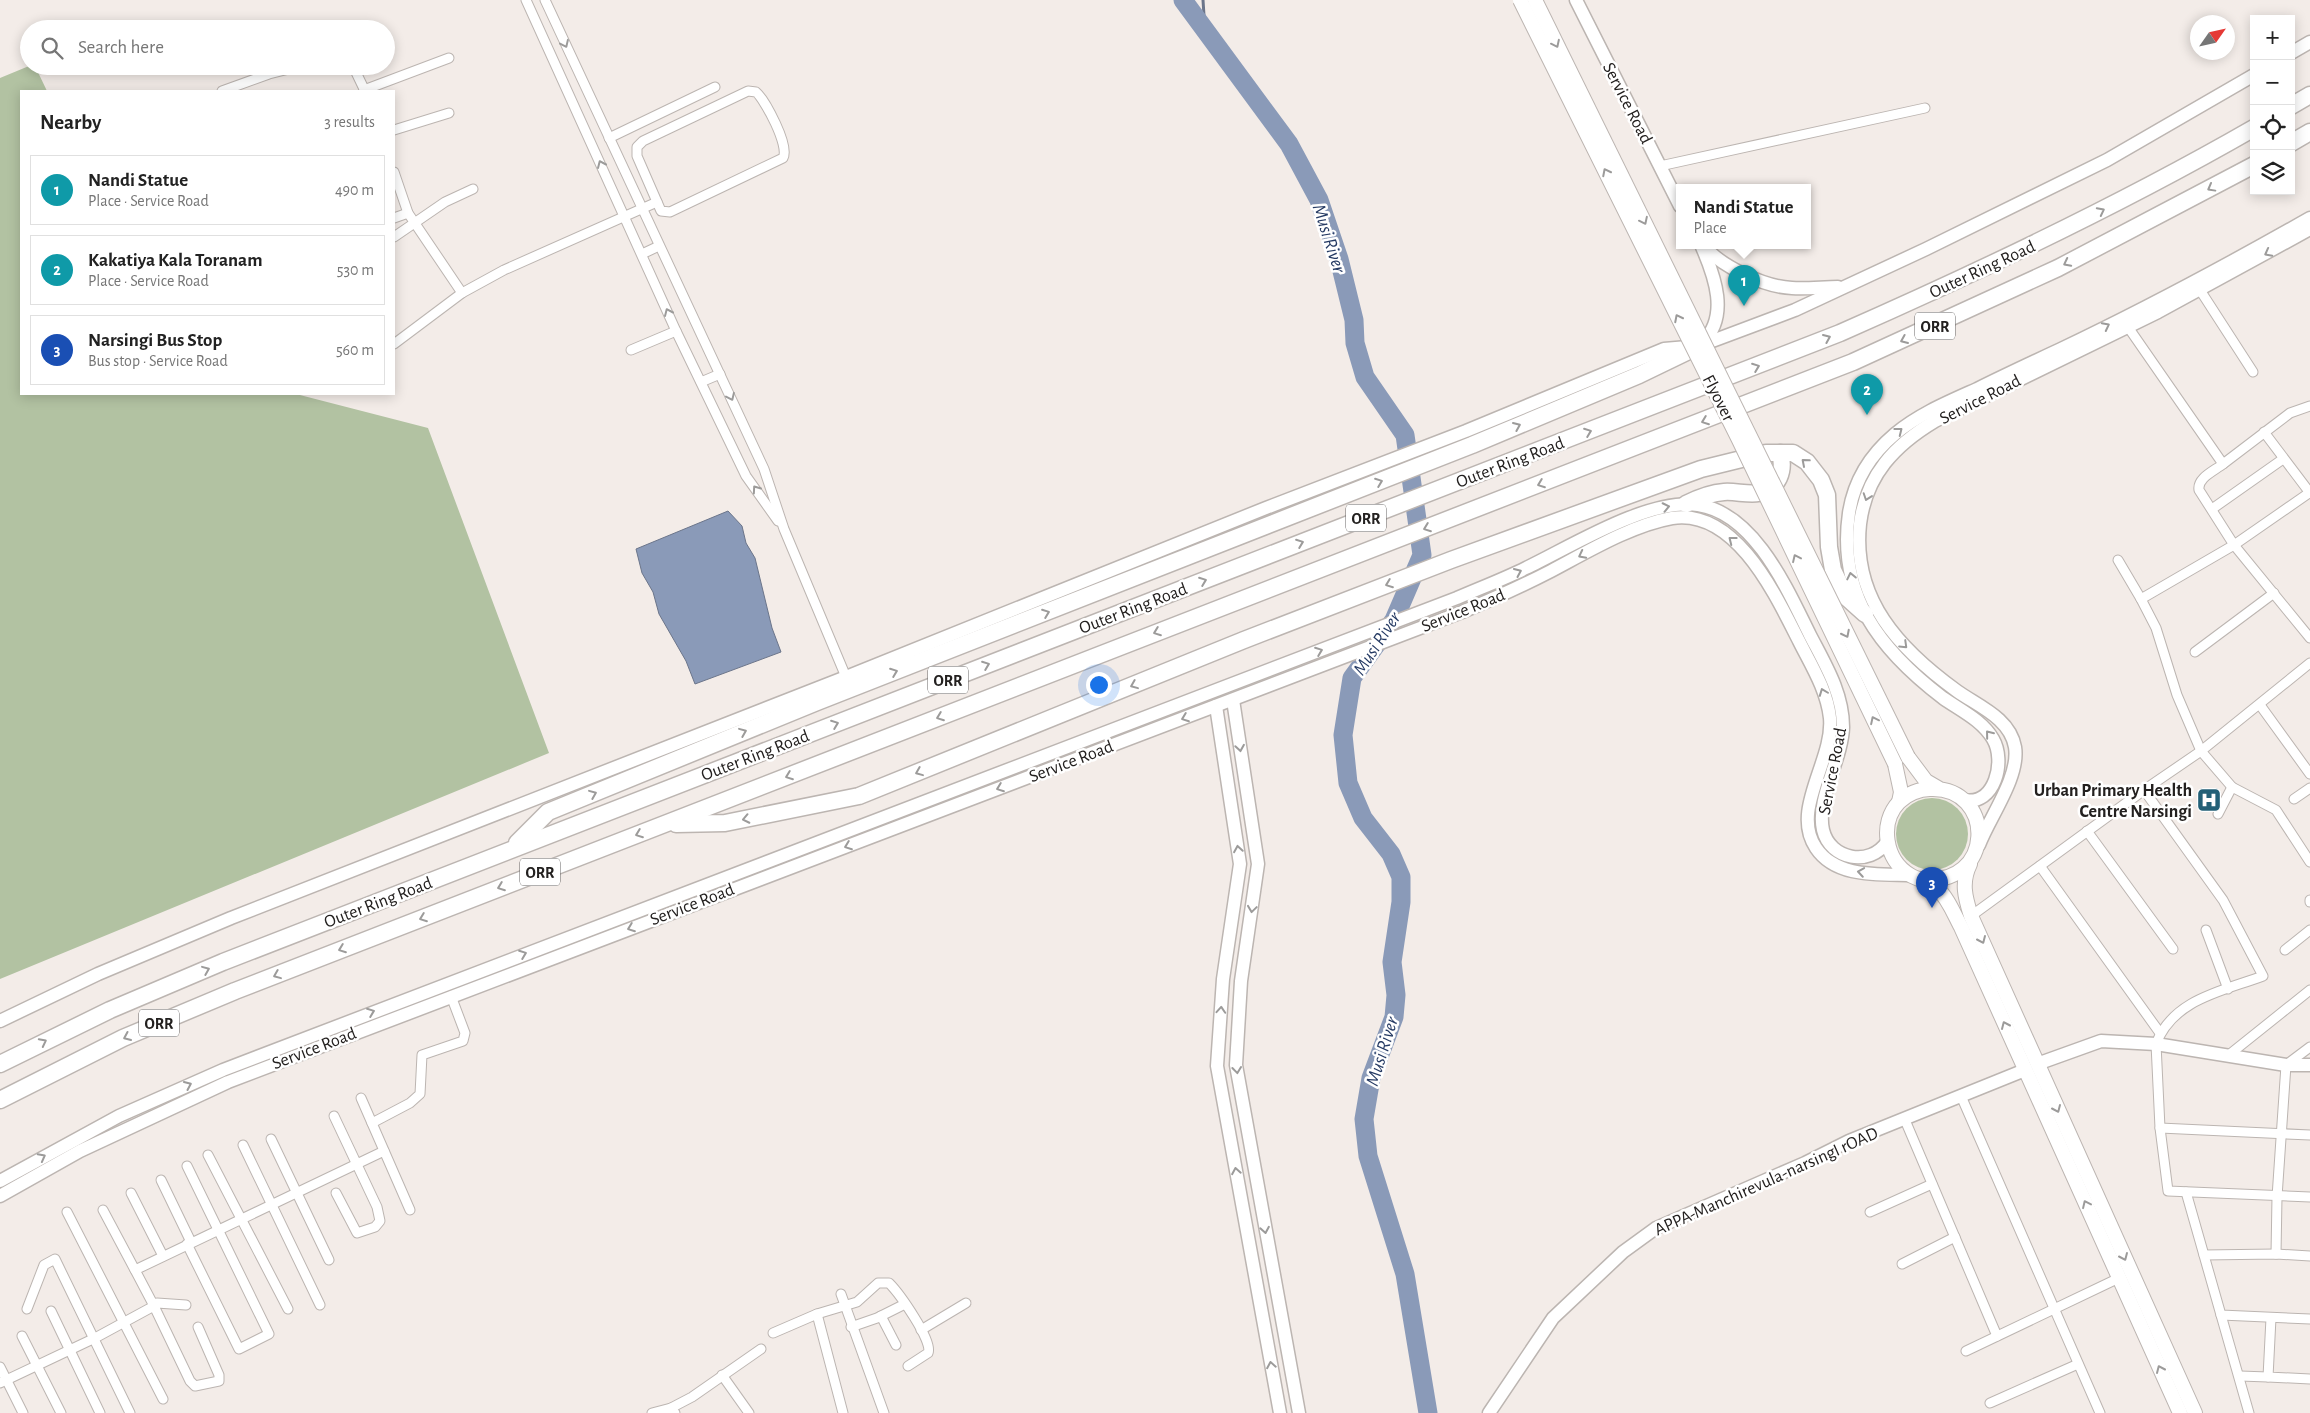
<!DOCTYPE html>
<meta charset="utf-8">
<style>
:root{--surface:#fff;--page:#f2f2f2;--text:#222;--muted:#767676;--line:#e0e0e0;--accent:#2563eb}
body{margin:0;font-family:"Alegreya Sans",sans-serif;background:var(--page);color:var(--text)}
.controls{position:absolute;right:15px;top:15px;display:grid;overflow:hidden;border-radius:0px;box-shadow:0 2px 12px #0003}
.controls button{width:45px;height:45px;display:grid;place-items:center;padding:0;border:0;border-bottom:1px solid var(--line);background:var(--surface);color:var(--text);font:25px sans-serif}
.compass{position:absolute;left:2190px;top:15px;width:45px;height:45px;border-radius:50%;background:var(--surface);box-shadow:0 2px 12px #0003;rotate:56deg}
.you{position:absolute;left:1098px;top:684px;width:18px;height:18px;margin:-12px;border:4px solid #fff;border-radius:50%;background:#1a73e8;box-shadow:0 0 0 8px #1a73e833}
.badge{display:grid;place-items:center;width:32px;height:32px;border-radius:50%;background:var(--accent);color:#fff;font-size:16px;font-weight:700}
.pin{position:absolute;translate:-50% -41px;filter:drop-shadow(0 1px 2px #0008)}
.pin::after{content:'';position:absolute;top:26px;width:18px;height:15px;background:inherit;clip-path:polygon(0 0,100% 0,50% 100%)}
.popup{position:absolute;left:1676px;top:184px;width:135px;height:65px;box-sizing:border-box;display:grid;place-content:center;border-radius:0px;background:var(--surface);filter:drop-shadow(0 1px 4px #0005);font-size:16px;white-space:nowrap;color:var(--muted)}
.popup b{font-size:19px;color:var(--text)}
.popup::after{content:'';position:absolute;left:50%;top:100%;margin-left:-10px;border:10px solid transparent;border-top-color:var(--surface)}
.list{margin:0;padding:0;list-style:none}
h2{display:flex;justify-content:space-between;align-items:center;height:65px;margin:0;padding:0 20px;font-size:21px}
h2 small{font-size:16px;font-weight:400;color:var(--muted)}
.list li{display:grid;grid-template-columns:32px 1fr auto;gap:15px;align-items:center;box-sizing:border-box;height:70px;margin:0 10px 10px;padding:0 10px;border:1px solid var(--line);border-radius:0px}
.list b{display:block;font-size:19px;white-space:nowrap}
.list p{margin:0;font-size:16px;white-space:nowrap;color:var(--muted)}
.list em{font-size:16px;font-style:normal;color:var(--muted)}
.icon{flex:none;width:28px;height:28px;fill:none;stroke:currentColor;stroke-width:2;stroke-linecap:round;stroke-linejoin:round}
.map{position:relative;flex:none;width:2310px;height:1413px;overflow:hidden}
.search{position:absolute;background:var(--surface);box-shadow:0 2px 12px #0003;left:20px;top:20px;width:375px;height:55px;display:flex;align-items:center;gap:12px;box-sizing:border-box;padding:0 18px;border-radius:28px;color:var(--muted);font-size:19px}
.panel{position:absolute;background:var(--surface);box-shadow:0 2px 12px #0003;left:20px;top:90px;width:375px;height:305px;border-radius:0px}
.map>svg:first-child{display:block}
.green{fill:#b2c2a2}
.water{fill:#8a9ab8;stroke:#6b758a}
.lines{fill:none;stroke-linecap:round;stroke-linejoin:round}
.stream{stroke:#6b758a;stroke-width:3}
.river{stroke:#8a9ab8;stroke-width:19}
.street-casing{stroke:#bcb5b1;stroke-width:11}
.secondary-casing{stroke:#bcb5b1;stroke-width:15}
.primary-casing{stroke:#bcb5b1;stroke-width:16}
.highway-casing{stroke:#bcb5b1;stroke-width:19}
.street{stroke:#fff;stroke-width:9}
.secondary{stroke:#fff;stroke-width:12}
.primary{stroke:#fff;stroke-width:14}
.highway{stroke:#fff;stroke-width:16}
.primary-bridge-casing{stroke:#bcb5b1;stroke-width:16;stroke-linecap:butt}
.primary-bridge{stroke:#fff;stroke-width:14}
.oneway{stroke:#9c9b9a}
.labels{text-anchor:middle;stroke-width:5;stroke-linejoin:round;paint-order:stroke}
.shield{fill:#fff;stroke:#656362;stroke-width:1}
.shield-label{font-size:16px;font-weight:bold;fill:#23201f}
.street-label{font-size:18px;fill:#23201f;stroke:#fff}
.poi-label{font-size:18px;font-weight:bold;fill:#23201f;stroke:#fff;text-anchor:end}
.water-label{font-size:19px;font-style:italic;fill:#253a63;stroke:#fff}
</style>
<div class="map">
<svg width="2310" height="1413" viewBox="0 0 2310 1413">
<rect width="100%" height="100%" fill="#f3ece8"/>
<g class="green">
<path d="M29,66H35L47,91H21V394H296L428,428L549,753L0,979V78Z"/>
<circle cx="1932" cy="834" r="36"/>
</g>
<path class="water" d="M728,511L742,526L746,543L755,558L772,628L781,652L695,684L686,661L659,614L653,592L642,573L636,549Z"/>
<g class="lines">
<path class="stream" d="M1203,0L1205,31"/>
<path class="river" d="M1183,0L1289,144L1319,200L1339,259L1354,320L1355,343L1365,377L1405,435L1422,555L1394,620L1352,678L1343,735L1348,783L1363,818L1391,854L1401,877V902L1392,962L1396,995L1394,1017L1371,1078L1364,1119L1368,1156L1405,1274L1428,1413"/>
<defs>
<g id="street">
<path d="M526,0L676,331L746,476L778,521"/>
<path d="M545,0L764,469L784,529L846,677"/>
<path d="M353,66L365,91"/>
<path d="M364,90L449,58"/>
<path d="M222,91L269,74L301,66"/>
<path d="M748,91L756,92C765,100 790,146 783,158L670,212L661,211L637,156V147L643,141Z"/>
<path d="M394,130L449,113"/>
<path d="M609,138L715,87"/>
<path d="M1660,166L1925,108"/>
<path d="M394,172L408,213L462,293"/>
<path d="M394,218L408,213"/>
<path d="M394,237L445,202L473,189"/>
<path d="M642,254L659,246"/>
<path d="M2200,290L2253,372"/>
<path d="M2128,327L2223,464C2214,471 2197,478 2199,490L2234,545L2310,638"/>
<path d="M394,344L462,293L504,270L657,202"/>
<path d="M631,350L676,331"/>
<path d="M701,382L720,374"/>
<path d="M2264,432L2310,493"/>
<path d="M2223,464L2290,413L2310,406"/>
<path d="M2309,493L2234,545L2141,599L2156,628L2177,695L2201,751L2232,787L2276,810L2310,862"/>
<path d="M2212,509L2283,459"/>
<path d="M2118,560L2141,599"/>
<path d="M2195,652L2274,593"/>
<path d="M2260,705L2310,774"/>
<path d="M2144,790L2223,900L2263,976C2223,991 2173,999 2156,1044L2160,1128L2168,1191L2310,1197"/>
<path d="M2294,799L2310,788"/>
<path d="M2218,814L2232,787"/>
<path d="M2087,831L2173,949"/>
<path d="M2040,866L2160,1033"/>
<path d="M2310,900V902"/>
<path d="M1971,916L2144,790L2201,751L2310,663"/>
<path d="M2206,930L2228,989"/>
<path d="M2285,950L2310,930"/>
<path d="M2230,1054L2310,990"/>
<path d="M1961,1096L2100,1413"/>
<path d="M361,1098L410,1210"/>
<path d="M334,1116L377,1207L380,1221L375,1227L357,1233L336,1193"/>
<path d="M1905,1120L1997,1336"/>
<path d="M372,1123L410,1103L420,1094L422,1055L463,1041L465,1033L451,996"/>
<path d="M2160,1128L2310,1135"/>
<path d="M271,1139L329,1260"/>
<path d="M243,1145L320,1305"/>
<path d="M208,1155L288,1309"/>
<path d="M187,1166L269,1334L239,1349L187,1244"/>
<path d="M161,1180L191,1242"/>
<path d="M2186,1192L2221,1315L2310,1319"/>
<path d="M131,1193L163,1256"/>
<path d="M103,1210L135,1270"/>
<path d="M67,1212L163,1399"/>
<path d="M1870,1212L1932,1184"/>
<path d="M2276,1254L2277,1197L2286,1065L2310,1047"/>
<path d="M2204,1255L2276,1254L2310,1256"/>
<path d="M1902,1264L1955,1237"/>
<path d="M841,1294L884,1413"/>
<path d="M186,1305L157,1303L154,1306L190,1381L195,1386L219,1381V1375L198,1327"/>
<path d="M27,1309L44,1265L55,1259L130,1413"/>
<path d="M51,1311L100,1413"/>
<path d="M2221,1315L2249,1413"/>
<path d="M881,1316L896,1345"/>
<path d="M2271,1318L2268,1377L2310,1379"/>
<path d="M851,1327L877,1318L905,1304"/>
<path d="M921,1330L966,1303"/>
<path d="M773,1333L817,1314"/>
<path d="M22,1336L61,1413"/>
<path d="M1966,1351L2119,1278"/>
<path d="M0,1367L23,1413"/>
<path d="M722,1375L749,1413"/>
<path d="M2240,1376L2268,1377"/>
<path d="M0,1383L95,1338L154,1306L135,1270L384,1151"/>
<path d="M1990,1403L2078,1364"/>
<path d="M671,1408L692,1397L761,1349"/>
<path d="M652,1413L671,1408L675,1413"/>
<path d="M843,1413L817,1314L857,1302L878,1283H889C899,1293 934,1342 928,1353L908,1366"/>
</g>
<g id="secondary">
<path d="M1576,0L1680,206"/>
<path d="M2291,53L2310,42"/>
<path d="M1704,245C1719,266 1765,287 1792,288C1807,289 1823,287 1838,287"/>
<path d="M1702,247C1715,277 1729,316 1703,342"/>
<path d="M1233,700L1258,864L1241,981L1236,1065L1299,1413"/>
<path d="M1216,706L1240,864L1223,979L1217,1066L1280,1413"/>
<path d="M1964,800C1995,806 2006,761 1993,739C1982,720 1960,710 1943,698C1880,650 1837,595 1849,513C1854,480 1870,455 1895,434C1919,414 1948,402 1977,389C2005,375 2033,362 2061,349C2145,309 2229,264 2310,218"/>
<path d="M1979,845C1989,818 2020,777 2015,747C2010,718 1978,706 1957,691C1899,649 1852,599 1860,524C1866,475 1895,445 1935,421L2158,312L2310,229"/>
<path d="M0,1021L98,974L231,918L846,677L1266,508L1466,431L1664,349L1699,346L1795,310L1926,249L2107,160L2254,75"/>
<path d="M2037,1064L2101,1041L2156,1044L2286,1065H2310"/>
<path d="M0,1181L119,1116L223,1070L1457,598C1480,588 1504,579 1526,568C1572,546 1648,498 1698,505C1755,513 1788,591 1810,635C1825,664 1843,693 1843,727C1842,760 1816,799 1823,830C1830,860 1870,867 1887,842"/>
<path d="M0,1196L80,1151L228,1082L1462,612C1493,599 1522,586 1551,571C1587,552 1632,525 1672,518C1736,508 1776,596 1799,641C1811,665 1827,690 1830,718C1834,760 1790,810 1816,848C1836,878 1879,874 1910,875"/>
<path d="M1489,1413L1553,1318L1623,1252L1656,1228L1805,1163L1849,1141L2025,1070"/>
</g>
<g id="primary">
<path d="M1908,757L1926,781L1938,788"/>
<path d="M1895,764L1901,792L1899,802"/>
<path d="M1970,864C1961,882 1965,897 1971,916L2195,1413"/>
<path d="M1921,879C1996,888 1996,786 1930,789C1919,789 1907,794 1899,802C1879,823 1885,860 1910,875C1918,880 1929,881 1937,888C1948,898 1954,914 1961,927L2180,1413"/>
</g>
<g id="highway">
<path d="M2291,106L2310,95"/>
<path d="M2291,143L2310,132"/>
<path d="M1686,504C1698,498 1710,493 1724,492C1735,491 1748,495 1759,493C1779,489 1785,470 1780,453"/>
<path d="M676,824L725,823L859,796L1244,640L1451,560L1701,469L1766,453H1793L1807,462L1821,480L1827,495L1829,547L1833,570L1846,597L1865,614"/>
<path d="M517,843L548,812L817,702L1472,445L1639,375L1699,346"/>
<path d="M0,1064L110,1010L223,962L1840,333C1981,271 2120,205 2254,128"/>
<path d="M0,1100L123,1038L235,991L1853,362L2058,268L2254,165"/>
</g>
</defs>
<use href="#street" class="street-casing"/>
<use href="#secondary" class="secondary-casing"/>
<use href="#primary" class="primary-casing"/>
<use href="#highway" class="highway-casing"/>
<use href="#street" class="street"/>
<use href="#secondary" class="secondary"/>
<use href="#primary" class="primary"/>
<use href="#highway" class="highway"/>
<defs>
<g id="primary-bridge">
<path d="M1520,0L1739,440L1895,764"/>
<path d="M1535,0L1908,757"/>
</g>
</defs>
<use href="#primary-bridge" class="primary-bridge-casing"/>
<use href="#primary-bridge" class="primary-bridge"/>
</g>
<defs><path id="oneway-chevron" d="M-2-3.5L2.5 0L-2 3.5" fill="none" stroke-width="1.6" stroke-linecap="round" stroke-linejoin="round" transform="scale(1.25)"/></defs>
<g class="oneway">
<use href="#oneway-chevron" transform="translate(565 44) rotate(65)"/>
<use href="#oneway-chevron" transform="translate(1556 44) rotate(64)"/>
<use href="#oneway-chevron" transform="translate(601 164) rotate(-114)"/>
<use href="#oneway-chevron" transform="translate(1606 172) rotate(-117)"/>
<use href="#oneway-chevron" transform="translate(2211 188) rotate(151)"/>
<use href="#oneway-chevron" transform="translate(2101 211) rotate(-27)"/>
<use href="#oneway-chevron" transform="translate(1644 221) rotate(64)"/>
<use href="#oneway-chevron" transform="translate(2268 253) rotate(152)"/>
<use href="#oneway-chevron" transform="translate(2067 263) rotate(153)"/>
<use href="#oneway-chevron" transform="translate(668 312) rotate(-114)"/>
<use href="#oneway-chevron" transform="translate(1678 318) rotate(-117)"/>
<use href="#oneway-chevron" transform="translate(2106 326) rotate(-27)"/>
<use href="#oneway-chevron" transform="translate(1827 338) rotate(-23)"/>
<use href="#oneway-chevron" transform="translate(1904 340) rotate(157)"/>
<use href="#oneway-chevron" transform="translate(1756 367) rotate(-21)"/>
<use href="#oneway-chevron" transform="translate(731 397) rotate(65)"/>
<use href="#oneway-chevron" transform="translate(1705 421) rotate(159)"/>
<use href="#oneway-chevron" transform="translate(1517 426) rotate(-23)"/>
<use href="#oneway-chevron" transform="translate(1899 431) rotate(-38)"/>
<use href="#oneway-chevron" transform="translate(1588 432) rotate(-21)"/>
<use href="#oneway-chevron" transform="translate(1805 462) rotate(-139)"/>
<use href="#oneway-chevron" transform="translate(1379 482) rotate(-21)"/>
<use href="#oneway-chevron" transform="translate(1541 484) rotate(159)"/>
<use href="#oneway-chevron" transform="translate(756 489) rotate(-125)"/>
<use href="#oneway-chevron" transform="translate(1867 497) rotate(109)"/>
<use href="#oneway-chevron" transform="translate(1666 507) rotate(-12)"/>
<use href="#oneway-chevron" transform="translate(1427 528) rotate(159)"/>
<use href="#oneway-chevron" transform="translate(1732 540) rotate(-142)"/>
<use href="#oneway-chevron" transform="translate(1300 543) rotate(-21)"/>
<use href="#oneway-chevron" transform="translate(1582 555) rotate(153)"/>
<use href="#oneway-chevron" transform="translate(1796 558) rotate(-115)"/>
<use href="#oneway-chevron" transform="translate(1518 572) rotate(-24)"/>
<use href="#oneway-chevron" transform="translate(1851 576) rotate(-102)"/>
<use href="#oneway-chevron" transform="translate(1203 581) rotate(-21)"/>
<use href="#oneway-chevron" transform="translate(1389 584) rotate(159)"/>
<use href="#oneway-chevron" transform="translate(1046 613) rotate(-21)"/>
<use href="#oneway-chevron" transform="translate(1157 632) rotate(159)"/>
<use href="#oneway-chevron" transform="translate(1846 634) rotate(63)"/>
<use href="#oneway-chevron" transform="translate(1904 645) rotate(44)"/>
<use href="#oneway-chevron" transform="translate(1319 651) rotate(-21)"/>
<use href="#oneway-chevron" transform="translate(986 665) rotate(-21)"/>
<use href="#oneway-chevron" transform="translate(894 672) rotate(-21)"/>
<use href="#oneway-chevron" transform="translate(1134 685) rotate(158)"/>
<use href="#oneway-chevron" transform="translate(1823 692) rotate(-111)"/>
<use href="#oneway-chevron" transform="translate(940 717) rotate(159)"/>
<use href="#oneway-chevron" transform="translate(1185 718) rotate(159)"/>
<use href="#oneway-chevron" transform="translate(1874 720) rotate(-116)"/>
<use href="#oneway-chevron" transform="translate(835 724) rotate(-21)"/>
<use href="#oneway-chevron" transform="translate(743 732) rotate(-22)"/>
<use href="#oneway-chevron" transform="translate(1989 734) rotate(-129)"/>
<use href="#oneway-chevron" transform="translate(1240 748) rotate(81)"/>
<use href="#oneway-chevron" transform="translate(919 772) rotate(158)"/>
<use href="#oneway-chevron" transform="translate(789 776) rotate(159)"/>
<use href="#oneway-chevron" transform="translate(1000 788) rotate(159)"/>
<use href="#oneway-chevron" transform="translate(593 794) rotate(-22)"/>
<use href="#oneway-chevron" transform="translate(746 819) rotate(168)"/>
<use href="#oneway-chevron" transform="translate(639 834) rotate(159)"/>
<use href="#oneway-chevron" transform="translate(848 846) rotate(159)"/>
<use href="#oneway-chevron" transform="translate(1238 849) rotate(-99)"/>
<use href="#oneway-chevron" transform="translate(1861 872) rotate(-171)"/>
<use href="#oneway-chevron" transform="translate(501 887) rotate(159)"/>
<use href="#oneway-chevron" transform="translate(1252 909) rotate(98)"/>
<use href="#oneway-chevron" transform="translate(423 918) rotate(159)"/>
<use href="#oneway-chevron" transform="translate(631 928) rotate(159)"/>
<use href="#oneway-chevron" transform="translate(1982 940) rotate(66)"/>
<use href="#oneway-chevron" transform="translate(342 949) rotate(159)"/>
<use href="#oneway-chevron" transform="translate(523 954) rotate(-21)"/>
<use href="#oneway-chevron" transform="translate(206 970) rotate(-22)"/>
<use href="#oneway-chevron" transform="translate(277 975) rotate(158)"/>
<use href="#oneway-chevron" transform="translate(1221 1010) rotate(-86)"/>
<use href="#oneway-chevron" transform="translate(371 1012) rotate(-21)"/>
<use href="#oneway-chevron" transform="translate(2005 1025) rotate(-114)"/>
<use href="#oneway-chevron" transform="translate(127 1037) rotate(156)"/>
<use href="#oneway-chevron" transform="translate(43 1042) rotate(-27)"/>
<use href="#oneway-chevron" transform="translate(1237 1070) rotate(83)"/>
<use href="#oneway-chevron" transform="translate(188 1085) rotate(-24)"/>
<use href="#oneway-chevron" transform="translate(2057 1109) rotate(66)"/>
<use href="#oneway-chevron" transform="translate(42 1157) rotate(-28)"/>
<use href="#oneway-chevron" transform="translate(1236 1171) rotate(-100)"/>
<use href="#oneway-chevron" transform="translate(2086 1204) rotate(-115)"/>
<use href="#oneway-chevron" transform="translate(1265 1230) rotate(80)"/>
<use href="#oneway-chevron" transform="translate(2124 1257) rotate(66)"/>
<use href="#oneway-chevron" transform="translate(1271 1365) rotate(-100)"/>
<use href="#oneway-chevron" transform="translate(2160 1369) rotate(-114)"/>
</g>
<defs>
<symbol id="hospital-square" viewBox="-11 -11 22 22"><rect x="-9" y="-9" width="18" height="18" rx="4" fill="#236077" stroke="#fff"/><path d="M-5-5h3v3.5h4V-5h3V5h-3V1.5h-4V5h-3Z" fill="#fff"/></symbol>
</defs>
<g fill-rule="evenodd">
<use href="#hospital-square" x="2195" y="786" width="28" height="28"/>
</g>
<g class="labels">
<g class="shield">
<rect x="1915" y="312.5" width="40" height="27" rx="4"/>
<rect x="1346" y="504.5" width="40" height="27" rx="4"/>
<rect x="928" y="666.5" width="40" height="27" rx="4"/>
<rect x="520" y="858.5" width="40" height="27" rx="4"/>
<rect x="139" y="1009.5" width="40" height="27" rx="4"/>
</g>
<g class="shield-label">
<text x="1935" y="332">ORR</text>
<text x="1366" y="524">ORR</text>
<text x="948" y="686">ORR</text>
<text x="540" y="878">ORR</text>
<text x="159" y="1029">ORR</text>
</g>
<g class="street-label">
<text transform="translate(1628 103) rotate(63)" y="6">Service Road</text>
<text transform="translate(1982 269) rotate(-25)" y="6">Outer Ring Road</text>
<text transform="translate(1719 398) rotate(63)" y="6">Flyover</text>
<text transform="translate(1980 399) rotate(-27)" y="6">Service Road</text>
<text transform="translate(1510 462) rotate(-21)" y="6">Outer Ring Road</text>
<text transform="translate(1133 608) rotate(-21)" y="6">Outer Ring Road</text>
<text transform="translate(1463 610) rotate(-22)" y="6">Service Road</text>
<text transform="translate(755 755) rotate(-21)" y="6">Outer Ring Road</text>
<text transform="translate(1071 761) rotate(-21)" y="6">Service Road</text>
<text transform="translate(1832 771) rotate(-79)" y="6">Service Road</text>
<text transform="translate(378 902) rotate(-21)" y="6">Outer Ring Road</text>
<text transform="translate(692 904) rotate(-21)" y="6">Service Road</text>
<text transform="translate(314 1048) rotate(-21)" y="6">Service Road</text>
<text transform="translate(1766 1181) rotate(-24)" y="6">APPA-Manchirevula-narsingI rOAD</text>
</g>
<g class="poi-label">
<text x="2192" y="796">Urban Primary Health<tspan x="2192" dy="21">Centre Narsingi</tspan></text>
</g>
<g class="water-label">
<text transform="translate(1330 238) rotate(72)" y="7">Musi River</text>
<text transform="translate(1376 643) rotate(-57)" y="7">Musi River</text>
<text transform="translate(1381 1051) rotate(-73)" y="7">Musi River</text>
</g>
</g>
</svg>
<div class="controls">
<button>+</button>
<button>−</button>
<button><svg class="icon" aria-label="locate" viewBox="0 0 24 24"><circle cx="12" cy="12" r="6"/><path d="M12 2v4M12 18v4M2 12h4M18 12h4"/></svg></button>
<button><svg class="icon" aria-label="layers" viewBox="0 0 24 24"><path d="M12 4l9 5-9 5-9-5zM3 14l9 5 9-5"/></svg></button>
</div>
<svg class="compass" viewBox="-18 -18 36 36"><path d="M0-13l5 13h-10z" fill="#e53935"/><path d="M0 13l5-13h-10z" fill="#767676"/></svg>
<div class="you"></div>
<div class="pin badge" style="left:1744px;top:306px;background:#0f9aa8">1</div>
<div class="popup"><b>Nandi Statue</b>Place</div>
<div class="pin badge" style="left:1867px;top:415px;background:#0f9aa8">2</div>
<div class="pin badge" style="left:1932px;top:908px;background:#1a4fb4">3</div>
<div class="search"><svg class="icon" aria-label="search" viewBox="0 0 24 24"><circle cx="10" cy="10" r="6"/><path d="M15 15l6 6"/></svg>Search here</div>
<section class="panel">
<h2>Nearby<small>3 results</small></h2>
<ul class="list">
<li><span class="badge" style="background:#0f9aa8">1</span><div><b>Nandi Statue</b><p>Place · Service Road</p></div><em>490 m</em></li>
<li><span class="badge" style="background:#0f9aa8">2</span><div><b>Kakatiya Kala Toranam</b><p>Place · Service Road</p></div><em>530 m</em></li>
<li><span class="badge" style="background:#1a4fb4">3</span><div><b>Narsingi Bus Stop</b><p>Bus stop · Service Road</p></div><em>560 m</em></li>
</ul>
</section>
</div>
